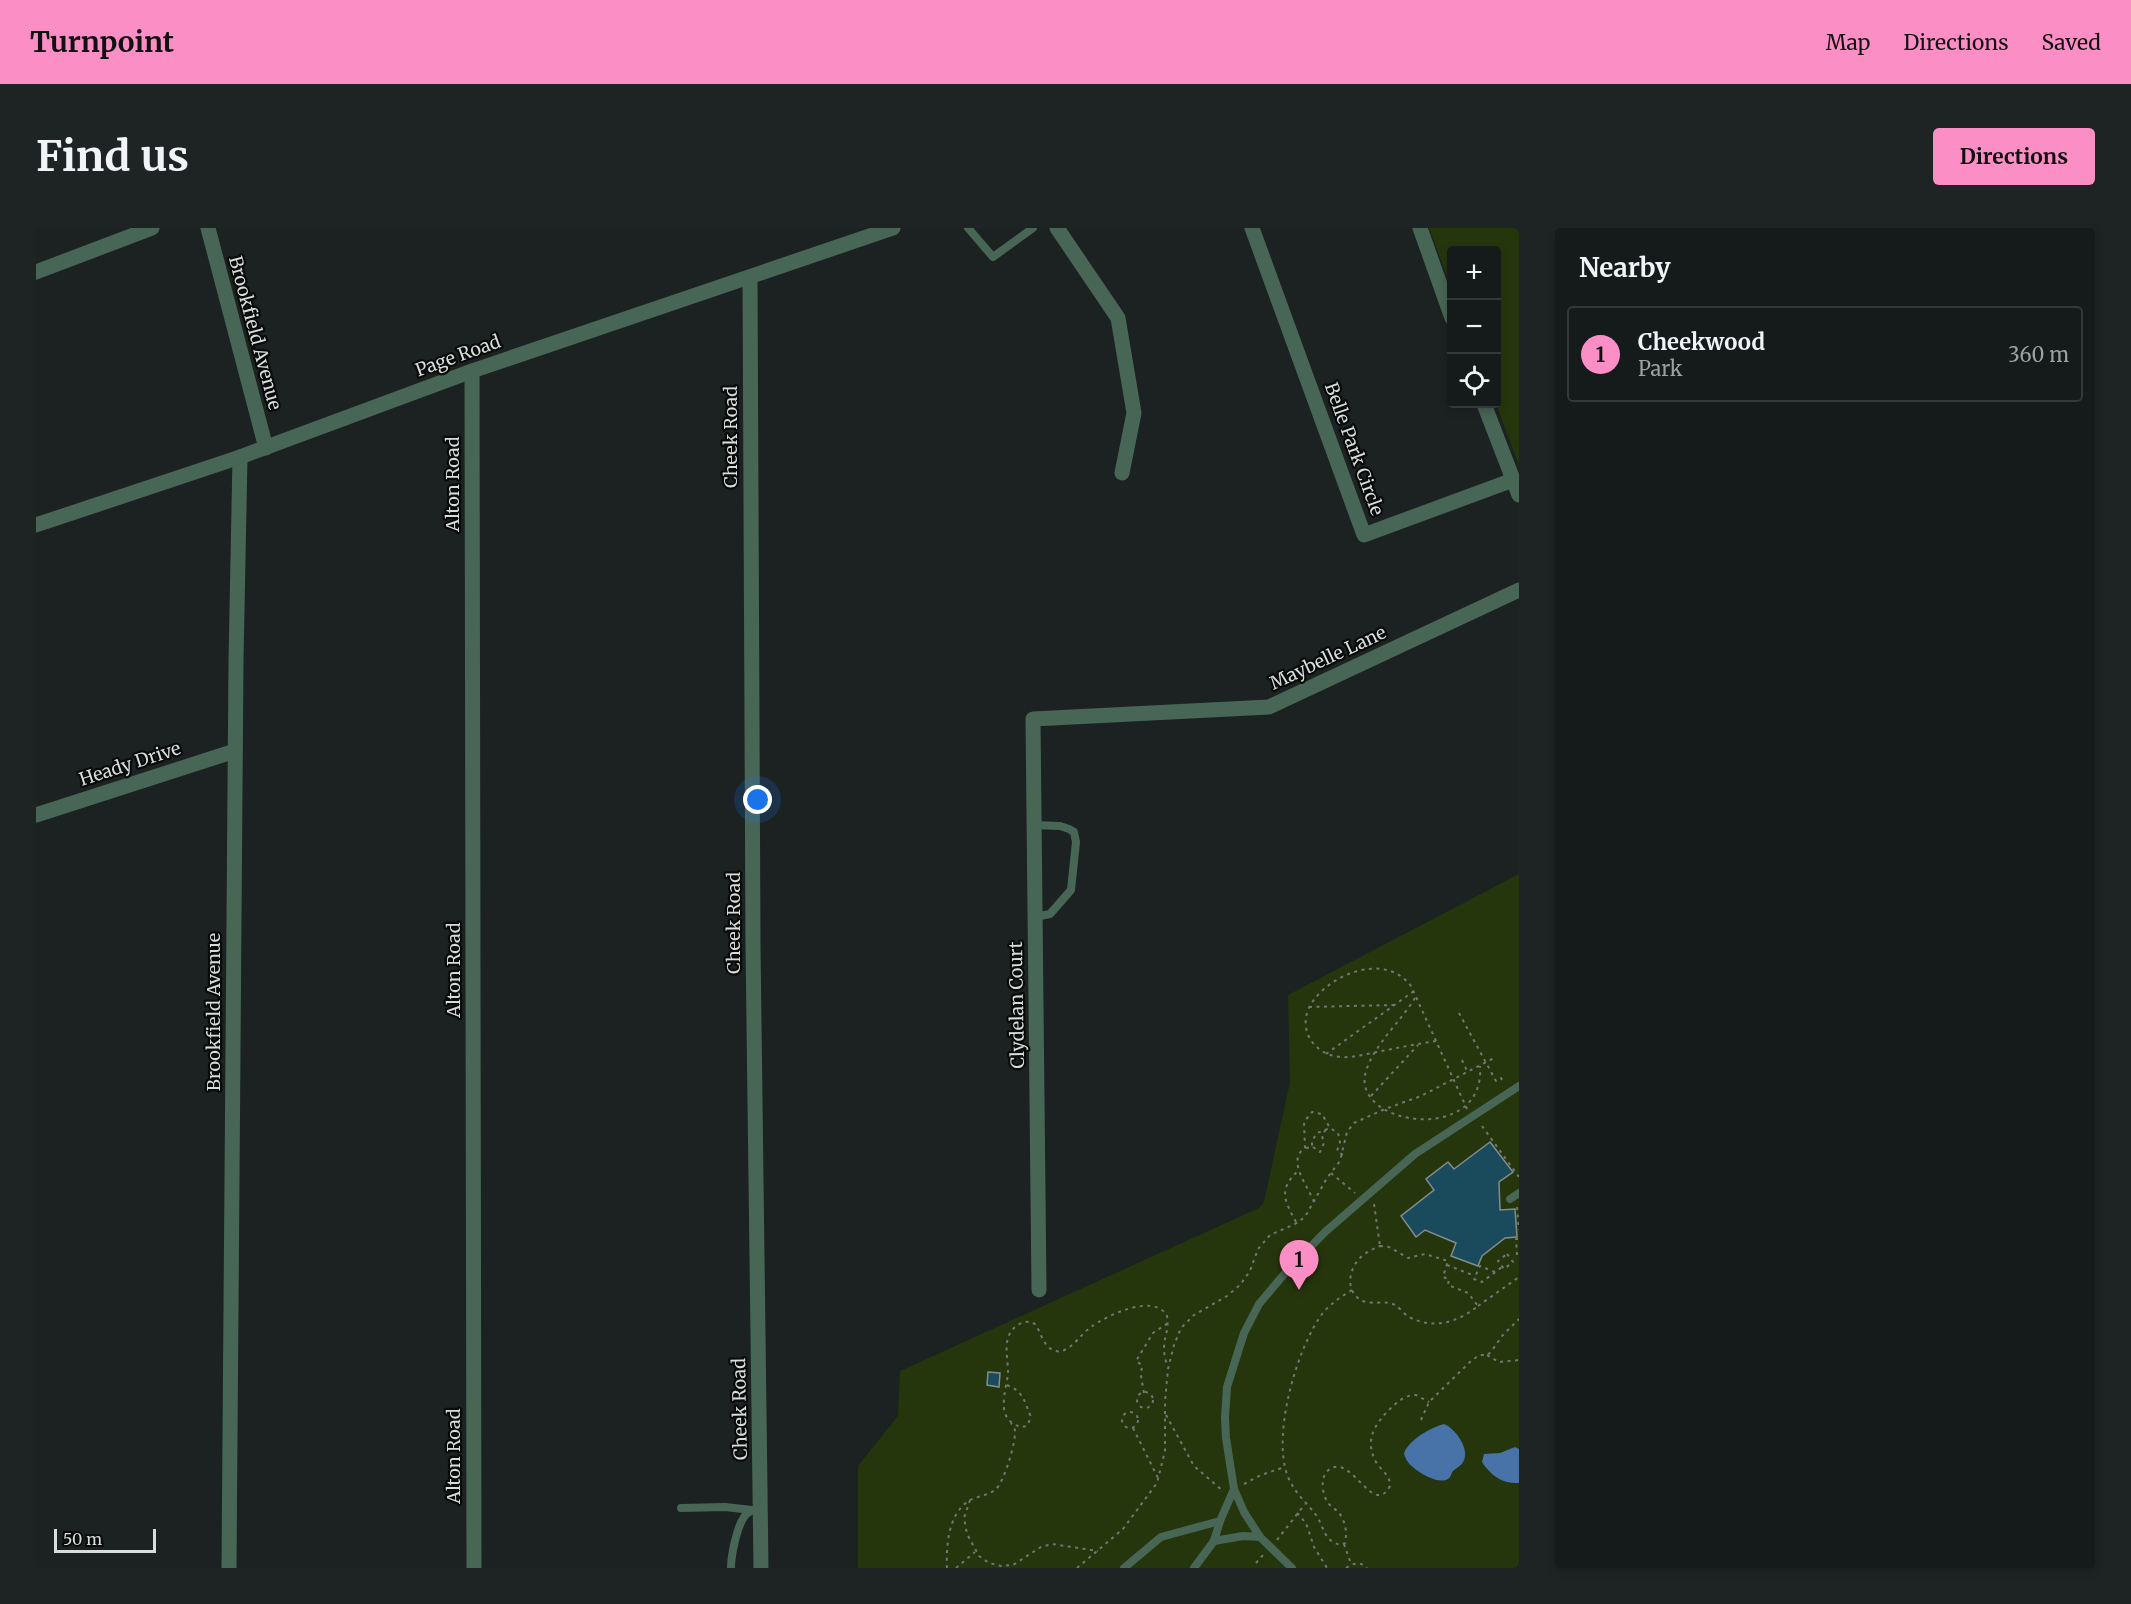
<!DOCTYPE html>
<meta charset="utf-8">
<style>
:root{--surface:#151a1a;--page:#1e2323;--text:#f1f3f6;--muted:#9da1a2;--line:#343839;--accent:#fb8fc5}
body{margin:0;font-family:Merriweather,serif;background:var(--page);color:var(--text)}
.controls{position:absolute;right:18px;top:18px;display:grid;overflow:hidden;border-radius:6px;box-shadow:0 3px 9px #0003}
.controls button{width:54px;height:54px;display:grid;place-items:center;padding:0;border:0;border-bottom:2px solid var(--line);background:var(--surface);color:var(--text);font:30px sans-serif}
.scale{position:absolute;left:18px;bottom:15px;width:102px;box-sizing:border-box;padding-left:6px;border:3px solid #d8dcdb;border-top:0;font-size:16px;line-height:21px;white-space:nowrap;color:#d8dcdb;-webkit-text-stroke:4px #090b0b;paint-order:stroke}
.you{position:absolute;left:722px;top:572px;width:21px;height:21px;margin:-15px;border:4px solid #fff;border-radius:50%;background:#1a73e8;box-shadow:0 0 0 9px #1a73e833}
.badge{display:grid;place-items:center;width:39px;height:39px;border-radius:50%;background:var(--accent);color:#111;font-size:20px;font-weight:700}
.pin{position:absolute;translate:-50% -50px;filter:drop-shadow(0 2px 3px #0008)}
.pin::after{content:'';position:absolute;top:32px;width:21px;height:18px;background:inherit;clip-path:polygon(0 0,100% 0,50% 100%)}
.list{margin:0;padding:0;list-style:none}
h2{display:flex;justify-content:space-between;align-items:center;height:78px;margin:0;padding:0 24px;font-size:26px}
h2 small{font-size:20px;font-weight:400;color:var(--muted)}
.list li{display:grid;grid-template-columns:39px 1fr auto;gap:18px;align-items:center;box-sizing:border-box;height:96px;margin:0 12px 12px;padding:0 12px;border:2px solid var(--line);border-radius:6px}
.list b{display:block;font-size:22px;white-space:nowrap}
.list p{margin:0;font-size:20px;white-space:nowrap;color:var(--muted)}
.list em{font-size:20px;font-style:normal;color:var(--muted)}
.icon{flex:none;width:33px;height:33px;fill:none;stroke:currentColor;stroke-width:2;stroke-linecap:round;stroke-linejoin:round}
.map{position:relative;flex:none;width:1483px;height:1340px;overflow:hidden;border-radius:6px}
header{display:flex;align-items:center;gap:36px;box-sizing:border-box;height:84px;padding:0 30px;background:var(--accent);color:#111}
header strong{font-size:28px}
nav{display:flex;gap:33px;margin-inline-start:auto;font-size:21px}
.intro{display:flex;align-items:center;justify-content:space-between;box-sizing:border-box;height:144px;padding:0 36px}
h1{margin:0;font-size:42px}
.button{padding:15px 27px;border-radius:6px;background:var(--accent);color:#111;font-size:21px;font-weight:700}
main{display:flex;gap:36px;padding:0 36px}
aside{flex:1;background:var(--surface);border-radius:6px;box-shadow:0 3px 9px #0003}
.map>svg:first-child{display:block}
.green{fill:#26360c}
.water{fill:#4773a9}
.building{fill:#1a4b5c;stroke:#848b8e;stroke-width:1.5}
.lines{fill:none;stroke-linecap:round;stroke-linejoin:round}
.path{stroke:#717676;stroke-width:2;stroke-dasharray:3 4.5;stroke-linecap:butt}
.lane{stroke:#486655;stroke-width:8}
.street{stroke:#486655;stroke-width:15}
.labels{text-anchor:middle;stroke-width:4.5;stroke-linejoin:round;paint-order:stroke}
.street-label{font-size:18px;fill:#d8dcdb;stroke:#090b0b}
</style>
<header>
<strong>Turnpoint</strong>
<nav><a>Map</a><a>Directions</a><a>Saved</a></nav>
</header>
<div class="intro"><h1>Find us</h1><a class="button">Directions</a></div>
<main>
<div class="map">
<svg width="1483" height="1340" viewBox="0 0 1483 1340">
<rect width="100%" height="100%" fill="#1c2222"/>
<g class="green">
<path d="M1393,0H1483V237L1460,176V22H1416L1415,59Z"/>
<path d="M1483,646V1340H822V1238L862,1188L864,1143L1223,980L1228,974L1254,854L1252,767Z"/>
</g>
<g class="water">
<path d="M1408,1196C1419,1200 1435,1222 1427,1234C1425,1238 1420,1240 1417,1243C1415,1246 1415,1249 1412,1251C1404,1256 1389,1248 1382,1243C1375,1238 1370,1234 1368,1225C1374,1211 1394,1200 1408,1196Z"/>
<path d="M1479,1219L1483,1221V1255C1467,1256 1455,1248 1446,1234L1448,1226L1464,1225Z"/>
</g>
<g class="building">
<path d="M1454,914L1477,944L1463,954L1464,982L1479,981L1481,1009L1469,1010L1446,1028L1442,1038L1415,1028L1420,1015L1389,1002L1380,1009L1365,988L1398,962L1390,951L1412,934L1418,941Z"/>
<path d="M952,1144L964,1145L963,1159L951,1157Z"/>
</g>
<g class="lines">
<g class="path">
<path d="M1379,770C1365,793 1338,817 1330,843C1313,898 1450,918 1444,838"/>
<path d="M1273,779L1358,777"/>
<path d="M1423,785L1460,853L1465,850L1467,854"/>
<path d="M1400,813C1380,816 1361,820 1341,824C1329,826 1317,830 1305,829C1276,827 1259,798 1277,773C1298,744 1350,725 1375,758L1431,881"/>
<path d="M1290,826L1378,763"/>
<path d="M1426,832L1432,845"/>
<path d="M1335,868L1382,817"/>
<path d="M1446,898L1483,949"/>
<path d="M1277,919L1284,924L1288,915L1286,908L1290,901"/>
<path d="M1270,920L1276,919V913L1281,905L1294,900"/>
<path d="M1295,945L1319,965"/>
<path d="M1278,974C1272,958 1250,932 1269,920L1268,894L1276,884L1286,886L1294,900L1302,905L1304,914L1301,923L1307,927"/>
<path d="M1338,976L1344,1018"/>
<path d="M1481,979L1483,1002"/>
<path d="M1260,994C1248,972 1242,961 1263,942"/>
<path d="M1344,1018L1353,1019L1372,1030L1389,1026L1412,1033L1407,1049L1413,1051L1412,1057L1432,1065L1442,1078C1422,1094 1398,1102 1373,1089C1368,1086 1364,1080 1359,1077C1350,1072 1337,1077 1327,1073C1309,1065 1312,1042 1324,1030C1330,1024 1337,1021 1344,1018Z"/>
<path d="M1471,1026L1477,1034L1468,1041L1462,1033Z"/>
<path d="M1481,1027L1480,1011H1483"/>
<path d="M1411,1037L1439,1048"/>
<path d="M1459,1044L1444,1038L1438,1051L1446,1054L1466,1039"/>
<path d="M1316,1062C1305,1069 1295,1075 1287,1085C1261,1118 1232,1216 1255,1255C1261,1267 1272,1276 1280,1287C1289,1300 1287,1313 1305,1317L1309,1315C1311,1306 1310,1296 1305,1288C1302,1282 1296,1280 1292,1275C1286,1266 1283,1248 1294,1241C1316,1226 1337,1290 1354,1258C1354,1246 1346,1244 1340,1234C1329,1214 1337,1198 1352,1183C1360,1175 1368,1167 1380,1167L1393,1174"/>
<path d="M1442,1078L1483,1049"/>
<path d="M1451,1127L1463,1134L1483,1132"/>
<path d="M971,1157C988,1164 988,1173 995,1189L991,1198C986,1199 983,1199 978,1196C960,1186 971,1161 972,1144C972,1128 965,1108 982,1097C988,1093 993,1093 999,1096C1005,1104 1007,1118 1017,1122C1021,1124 1026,1124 1030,1121C1040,1116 1046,1105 1055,1099C1070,1088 1118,1064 1131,1088C1134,1108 1123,1112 1131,1137"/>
<circle cx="1109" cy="1172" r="8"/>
<path d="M1108,1165L1105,1148L1106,1137L1100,1133L1117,1105L1132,1095"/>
<circle cx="1094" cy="1192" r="8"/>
<path d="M1130,1187L1158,1238L1187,1263"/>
<path d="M1385,1192L1393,1174L1436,1132L1444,1127H1451L1455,1124L1466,1108L1483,1091"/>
<path d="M1097,1200L1122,1250"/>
<path d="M1208,1256L1225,1247L1249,1239"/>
<path d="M934,1272L928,1290L931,1306L943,1328L953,1335L965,1338L977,1337L1005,1319L1016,1316L1062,1323"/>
<path d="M1261,1285L1270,1295L1278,1319L1291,1340"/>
<path d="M1241,1312L1269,1276"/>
<path d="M1308,1316L1315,1336"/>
<path d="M1220,1335L1227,1327"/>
<path d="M911,1340C910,1319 912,1288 931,1274C939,1268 952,1268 960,1261C968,1254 980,1214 979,1203C979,1200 976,1197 975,1195"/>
<path d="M920,1340L939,1324"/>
<path d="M1041,1340L1087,1301L1121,1255L1129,1223V1173L1132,1141L1138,1117L1145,1100L1158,1087L1191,1068L1204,1057L1214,1043L1222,1021L1234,1007L1259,996L1269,989L1291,950L1304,933L1311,904L1318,895L1349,881L1385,868L1460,829"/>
<path d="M1310,1340C1317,1335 1325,1333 1331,1340"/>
</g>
<g class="lane">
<path d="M932,0L957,29L997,0"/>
<path d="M998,597L1024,598L1033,601L1038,604L1040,614L1035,662L1014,686L999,689"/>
<path d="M1474,971L1483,965"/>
<path d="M1198,1261L1208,1284L1224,1309L1256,1340"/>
<path d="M645,1280L689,1279L716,1282"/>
<path d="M1178,1313L1207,1308L1224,1309"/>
<path d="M695,1340C695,1327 701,1299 708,1289C712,1283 718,1282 725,1280"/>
<path d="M1088,1340L1125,1309L1184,1293L1198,1261L1190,1210L1189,1190L1191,1159L1208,1105L1223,1076L1250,1044L1289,1004L1379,926L1483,858"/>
<path d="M1158,1340L1178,1313L1184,1293"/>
</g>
<g class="street">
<path d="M172,0L230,220"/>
<path d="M1021,0L1082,90L1098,185L1086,245"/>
<path d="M1216,0L1328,307L1477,252"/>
<path d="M1384,0L1416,90"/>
<path d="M0,44L116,0"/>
<path d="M714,50L717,717L725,1340"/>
<path d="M436,143L438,1340"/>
<path d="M1448,176L1483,267"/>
<path d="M0,297L204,229L436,143L857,0"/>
<path d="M0,587L199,523"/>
<path d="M1003,1062L997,491L1233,479L1483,362"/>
<path d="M193,1340L200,433L204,229"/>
</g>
</g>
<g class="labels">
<g class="street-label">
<text transform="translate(219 105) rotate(75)" y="6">Brookfield Avenue</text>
<text transform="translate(422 128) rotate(-20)" y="6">Page Road</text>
<text transform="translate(695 209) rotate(-90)" y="6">Cheek Road</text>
<text transform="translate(1318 221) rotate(70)" y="6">Belle Park Circle</text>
<text transform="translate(417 256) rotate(-90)" y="6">Alton Road</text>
<text transform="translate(1292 430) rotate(-25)" y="6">Maybelle Lane</text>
<text transform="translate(94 536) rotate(-18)" y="6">Heady Drive</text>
<text transform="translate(698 695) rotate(-90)" y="6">Cheek Road</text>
<text transform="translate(418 742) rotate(-90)" y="6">Alton Road</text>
<text transform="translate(981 777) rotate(-91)" y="6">Clydelan Court</text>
<text transform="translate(178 784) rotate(-90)" y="6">Brookfield Avenue</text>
<text transform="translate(704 1181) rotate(-91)" y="6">Cheek Road</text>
<text transform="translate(418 1228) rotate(-90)" y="6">Alton Road</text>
</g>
</g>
</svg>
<div class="controls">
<button>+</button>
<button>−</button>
<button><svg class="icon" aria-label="locate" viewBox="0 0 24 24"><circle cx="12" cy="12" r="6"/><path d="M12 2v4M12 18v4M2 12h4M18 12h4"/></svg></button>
</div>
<div class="scale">50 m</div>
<div class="you"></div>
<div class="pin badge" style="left:1263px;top:1062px">1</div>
</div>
<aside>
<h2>Nearby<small></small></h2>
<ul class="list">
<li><span class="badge">1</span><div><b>Cheekwood</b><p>Park</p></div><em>360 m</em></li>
</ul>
</aside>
</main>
